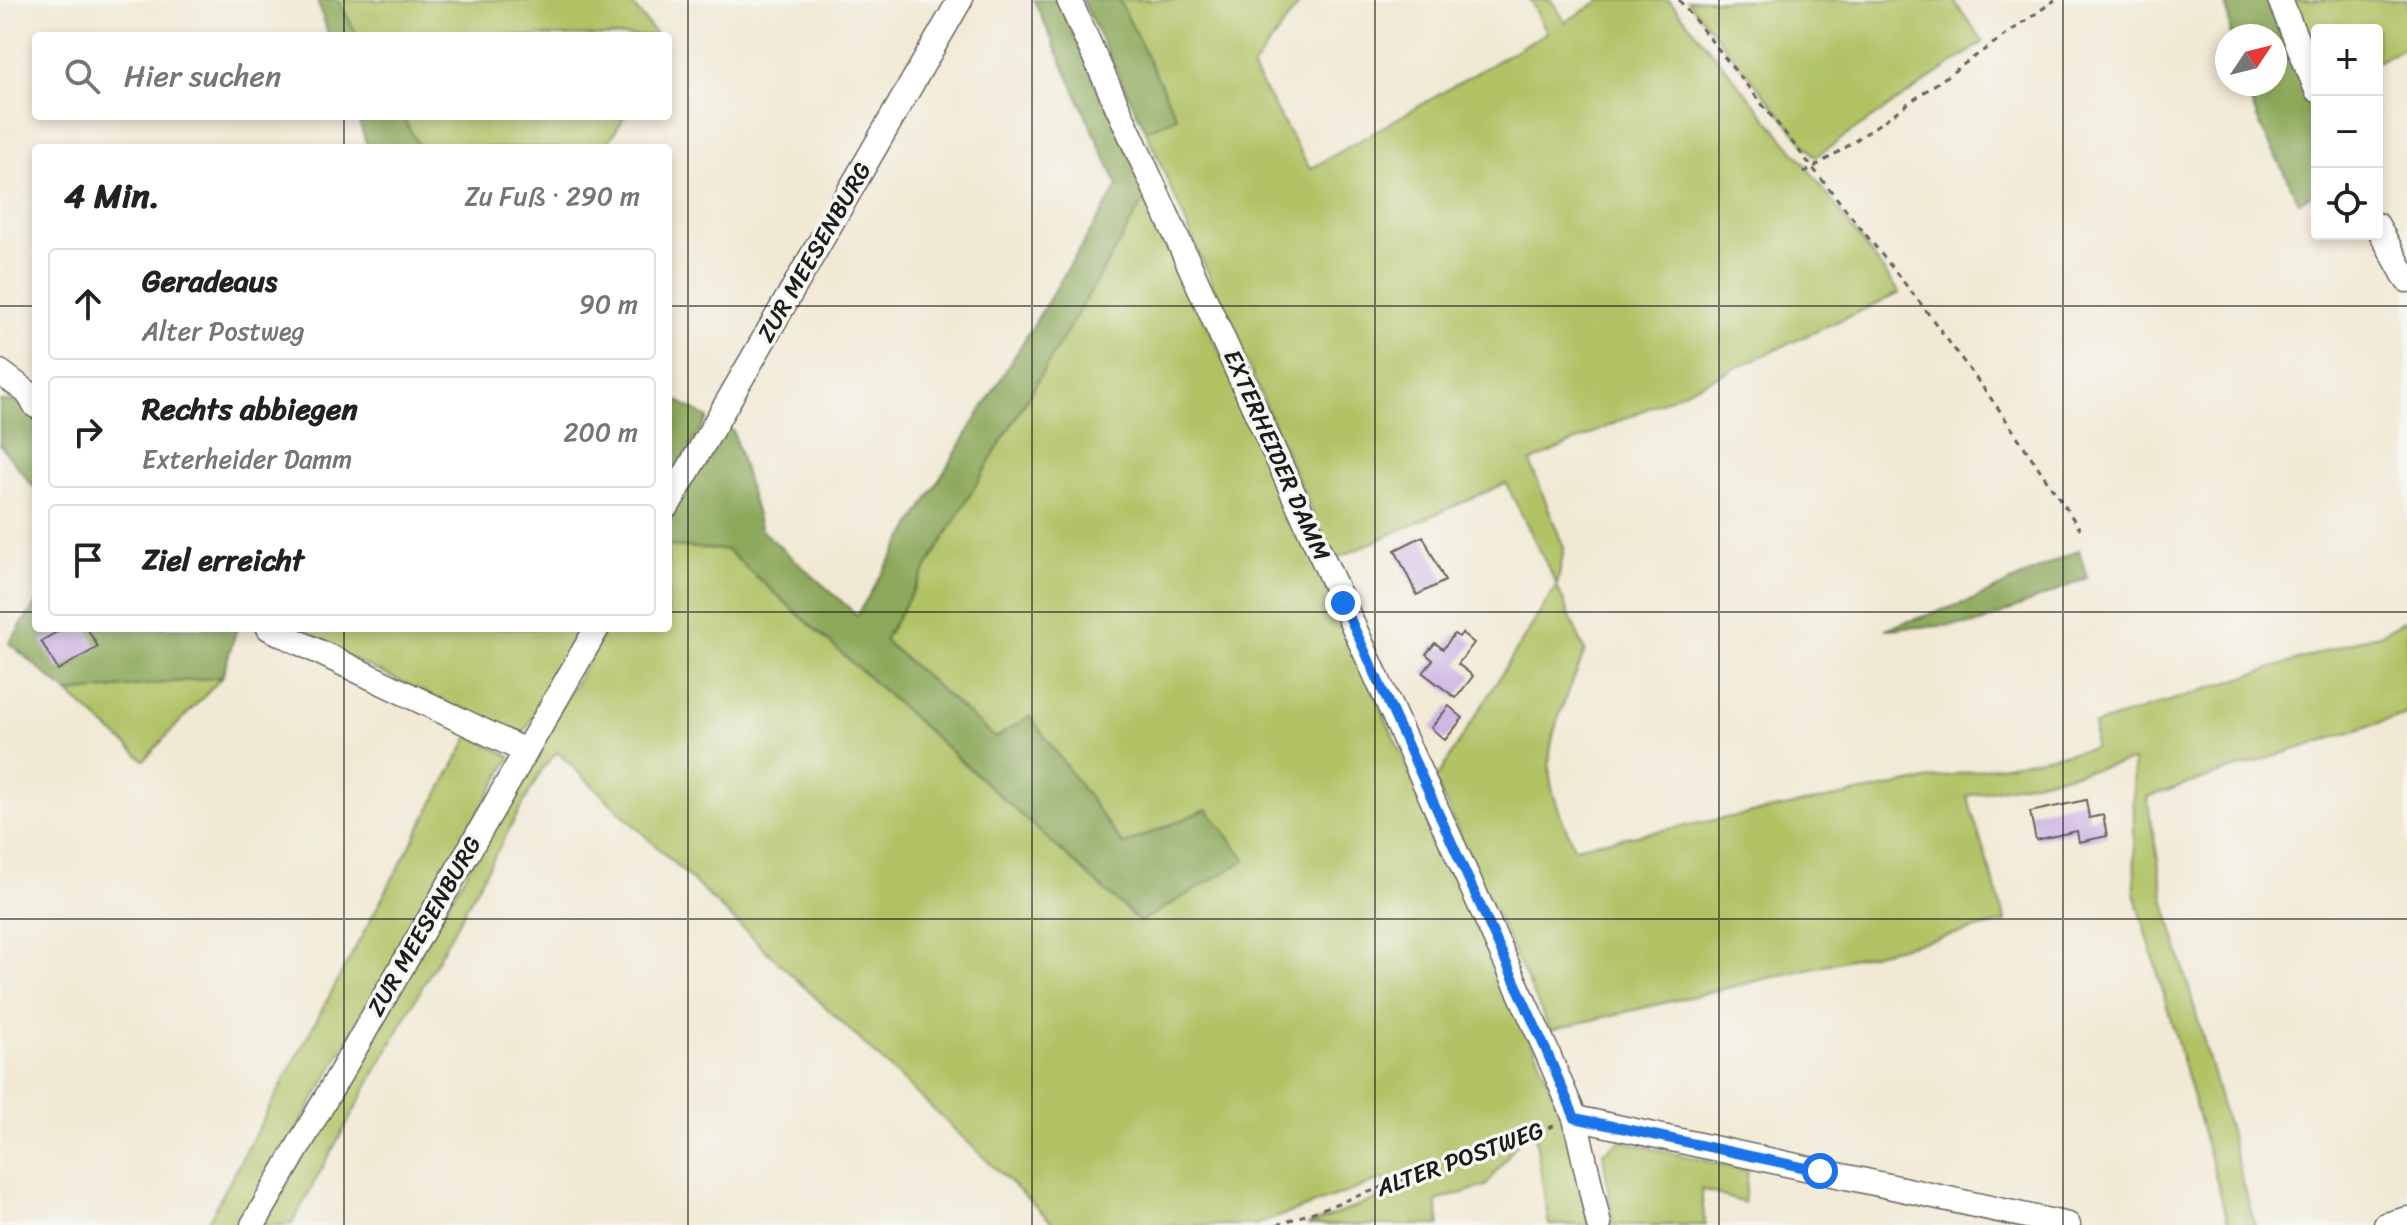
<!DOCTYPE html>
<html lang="de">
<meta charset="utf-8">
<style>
:root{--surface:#fff;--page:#f2f2f2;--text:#222;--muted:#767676;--line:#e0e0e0}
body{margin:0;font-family:Sriracha,sans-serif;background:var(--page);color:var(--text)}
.controls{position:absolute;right:24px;top:24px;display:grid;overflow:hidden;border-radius:8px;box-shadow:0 4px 12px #0003}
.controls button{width:72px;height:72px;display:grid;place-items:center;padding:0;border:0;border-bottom:2px solid var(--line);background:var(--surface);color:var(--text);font:40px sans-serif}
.compass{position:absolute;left:2215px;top:24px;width:72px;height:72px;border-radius:50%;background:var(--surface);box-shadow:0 4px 12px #0003;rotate:55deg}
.stop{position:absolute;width:24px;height:24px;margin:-18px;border:6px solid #1a73e8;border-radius:50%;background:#fff}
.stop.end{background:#1a73e8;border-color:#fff;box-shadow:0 2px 8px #0008}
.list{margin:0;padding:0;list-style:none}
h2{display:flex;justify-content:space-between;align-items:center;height:104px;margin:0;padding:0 32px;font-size:34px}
h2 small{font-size:26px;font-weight:400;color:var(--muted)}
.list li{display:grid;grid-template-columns:52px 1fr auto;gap:24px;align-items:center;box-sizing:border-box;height:112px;margin:0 16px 16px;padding:0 16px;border:2px solid var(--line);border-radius:8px}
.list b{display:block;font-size:30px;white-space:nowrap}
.list p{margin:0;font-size:26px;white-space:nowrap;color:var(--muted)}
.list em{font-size:26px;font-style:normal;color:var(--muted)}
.icon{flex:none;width:44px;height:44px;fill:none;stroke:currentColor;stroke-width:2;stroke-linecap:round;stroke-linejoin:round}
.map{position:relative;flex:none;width:2407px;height:1225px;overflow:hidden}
.search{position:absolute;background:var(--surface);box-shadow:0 4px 12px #0003;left:32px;top:32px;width:640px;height:88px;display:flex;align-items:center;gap:20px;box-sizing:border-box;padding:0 28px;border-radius:8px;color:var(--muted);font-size:30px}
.panel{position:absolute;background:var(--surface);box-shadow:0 4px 12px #0003;left:32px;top:144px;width:640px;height:488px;border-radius:8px}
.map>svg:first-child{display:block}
.green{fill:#b1c265;stroke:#666f40;stroke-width:2}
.forest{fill:#8ca85a;stroke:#54623b;stroke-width:2}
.building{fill:#cbade2}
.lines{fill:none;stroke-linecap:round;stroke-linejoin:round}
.minor-casing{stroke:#67645c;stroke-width:27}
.path{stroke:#67645c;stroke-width:3;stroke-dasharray:6 6;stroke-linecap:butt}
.minor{stroke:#fff;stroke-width:24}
.route{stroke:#1a73e8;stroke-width:10}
.grid{fill:none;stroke:#1c1c1c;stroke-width:2;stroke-opacity:0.55}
.labels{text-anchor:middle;stroke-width:7;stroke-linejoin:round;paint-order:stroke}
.street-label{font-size:24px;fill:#1c1c1c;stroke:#f6f6f2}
</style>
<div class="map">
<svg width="2407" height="1225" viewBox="0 0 2407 1225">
<rect width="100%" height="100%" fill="#f6f6f2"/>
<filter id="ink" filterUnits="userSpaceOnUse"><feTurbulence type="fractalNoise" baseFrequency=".0125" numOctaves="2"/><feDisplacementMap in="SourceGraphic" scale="16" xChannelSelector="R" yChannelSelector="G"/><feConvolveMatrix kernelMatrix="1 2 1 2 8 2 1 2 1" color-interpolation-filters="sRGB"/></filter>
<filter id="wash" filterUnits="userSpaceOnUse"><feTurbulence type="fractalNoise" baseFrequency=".006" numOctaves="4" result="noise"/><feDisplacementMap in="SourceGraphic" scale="32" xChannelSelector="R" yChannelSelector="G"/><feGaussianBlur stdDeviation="1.8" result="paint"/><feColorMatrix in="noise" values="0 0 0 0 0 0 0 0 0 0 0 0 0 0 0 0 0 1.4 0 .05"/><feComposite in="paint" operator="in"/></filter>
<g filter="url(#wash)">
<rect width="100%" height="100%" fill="#f1e9d4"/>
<g class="green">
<path d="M338,0H629L657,36H358Z"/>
<path d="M1119,0H1302L1252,68L1310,169L1547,32L1530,0H1552L1565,22L1601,0H1669L1804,163L1900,293L1530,462L1564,548L1557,586L1585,651C1571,689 1545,734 1550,776C1553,801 1565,825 1574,847L2094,748V725L2382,633L2407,619V714L2147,797L2165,902L2255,1225H2229L2135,893L2133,761L1967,796L2006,922L1550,1030L1435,781L1557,585L1506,483L1333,560L1146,131L1176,117Z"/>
<path d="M1687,0H1953L1984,42L1815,157Z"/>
<path d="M2287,0H2407V47L2377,62V30H2317V78Z"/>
<path d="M402,116H625L605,148H420Z"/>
<path d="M1148,194L1539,1058L1571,1140L1589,1225H1549L1533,1121L1486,1186L1436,1201L1440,1225H1307L1388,1195L1384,1179L1256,1225H1055L557,752L543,768L291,1225H263L607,628H668V546L727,550L1140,922L1245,860L1207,809L1123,845L1030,717L996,739L884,640Z"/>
<path d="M286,628H583L521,738Z"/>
<path d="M222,677L144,760L68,693Z"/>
<path d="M470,735L511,757L242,1225H206Z"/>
<path d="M1621,1141L1748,1171L1744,1203L1701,1189L1705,1225H1613L1603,1152Z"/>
</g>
<g class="forest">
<path d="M317,0H338L358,36H329Z"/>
<path d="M1034,0H1057L1148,194L884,640L995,738L1030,716L1123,845L1207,809L1246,860L1140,922L727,550L668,546V522L725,427L733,431L761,530L857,615L1118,186Z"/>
<path d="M1082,0H1119L1177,117L1146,131Z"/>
<path d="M2226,0H2271L2317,118V191L2299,202L2260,125L2244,84H2275V36H2231Z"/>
<path d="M357,116H402L420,148H368Z"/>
<path d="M668,395L708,418L668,484Z"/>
<path d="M0,401H22L36,418V490L0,445Z"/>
<path d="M2079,550L2087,578L1978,624L1885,629L1973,600Z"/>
<path d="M36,603V628H237L222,677L68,693L9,643Z"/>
</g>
<g id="blocks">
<g class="building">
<path d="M1423,536L1445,581L1417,595L1395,550Z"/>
<path d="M64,628H87L98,647L58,670L41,641Z"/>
<path d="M1462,633L1474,643L1458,664L1473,676L1456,698L1423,673L1433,660L1426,654L1435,643L1443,649L1454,634L1459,637Z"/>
<path d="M1449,706L1463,718L1445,740L1431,728Z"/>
<path d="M2086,800L2089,818L2103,815L2107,836L2079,842L2077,831L2036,840L2030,812Z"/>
</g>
</g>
</g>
<g filter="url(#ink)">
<use href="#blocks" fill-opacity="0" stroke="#67645c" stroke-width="2"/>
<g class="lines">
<defs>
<g id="minor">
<path d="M1069,0L1546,1050L1575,1118L1599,1225"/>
<path d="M2280,0L2317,90"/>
<path d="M2377,225L2407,280"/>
<path d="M0,372L27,392L36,406"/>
<path d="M668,505L960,0"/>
<path d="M269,628L525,751"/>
<path d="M1575,1118L2068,1225"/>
<path d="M253,1225L597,628"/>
<path d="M2386,1225L2407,1219"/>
</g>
</defs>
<use href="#minor" class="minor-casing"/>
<g class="path">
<path d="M1679,0L1921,304L1998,408L2080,529"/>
<path d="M1804,173L1845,148L2055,0"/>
<path d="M1277,1225L1556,1125"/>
</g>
<use href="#minor" class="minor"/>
</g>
</g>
<g class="lines" filter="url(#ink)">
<path class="route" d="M1343,603L1546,1050L1575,1118L1820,1171"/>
</g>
<path class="grid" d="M344,0V36M688,0V1225M1032,0V1225M1375,0V1225M1719,0V1225M2063,0V1225M344,116V148M0,306H36M668,306H2407M0,612H36M668,612H2407M344,628V1225M0,919H2407"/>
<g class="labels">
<g class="street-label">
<text transform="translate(814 252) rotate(-60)" y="8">ZUR MEESENBURG</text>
<text transform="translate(1277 455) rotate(66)" y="8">EXTERHEIDER DAMM</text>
<text transform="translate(424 926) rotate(-60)" y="8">ZUR MEESENBURG</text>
<text transform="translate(1460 1159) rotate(-20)" y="8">ALTER POSTWEG</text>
</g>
</g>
</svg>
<div class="controls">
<button>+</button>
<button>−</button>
<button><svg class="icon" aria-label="locate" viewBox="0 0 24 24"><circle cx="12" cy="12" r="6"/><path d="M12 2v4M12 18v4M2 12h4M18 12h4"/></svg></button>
</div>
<svg class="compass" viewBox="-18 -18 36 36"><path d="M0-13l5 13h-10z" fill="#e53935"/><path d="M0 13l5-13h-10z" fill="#767676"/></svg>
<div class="stop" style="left:1820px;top:1171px"></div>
<div class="stop end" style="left:1343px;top:603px"></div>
<div class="search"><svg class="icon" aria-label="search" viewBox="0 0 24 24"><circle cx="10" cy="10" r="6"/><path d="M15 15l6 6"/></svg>Hier suchen</div>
<section class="panel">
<h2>4 Min.<small>Zu Fuß · 290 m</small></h2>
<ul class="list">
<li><svg class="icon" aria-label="ahead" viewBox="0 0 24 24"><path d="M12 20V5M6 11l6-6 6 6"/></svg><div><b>Geradeaus</b><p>Alter Postweg</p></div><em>90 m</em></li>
<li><svg class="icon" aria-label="right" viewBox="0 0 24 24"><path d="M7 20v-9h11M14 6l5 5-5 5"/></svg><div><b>Rechts abbiegen</b><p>Exterheider Damm</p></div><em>200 m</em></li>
<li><svg class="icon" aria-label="arrive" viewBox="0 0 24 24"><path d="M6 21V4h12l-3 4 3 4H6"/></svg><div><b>Ziel erreicht</b></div></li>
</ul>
</section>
</div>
